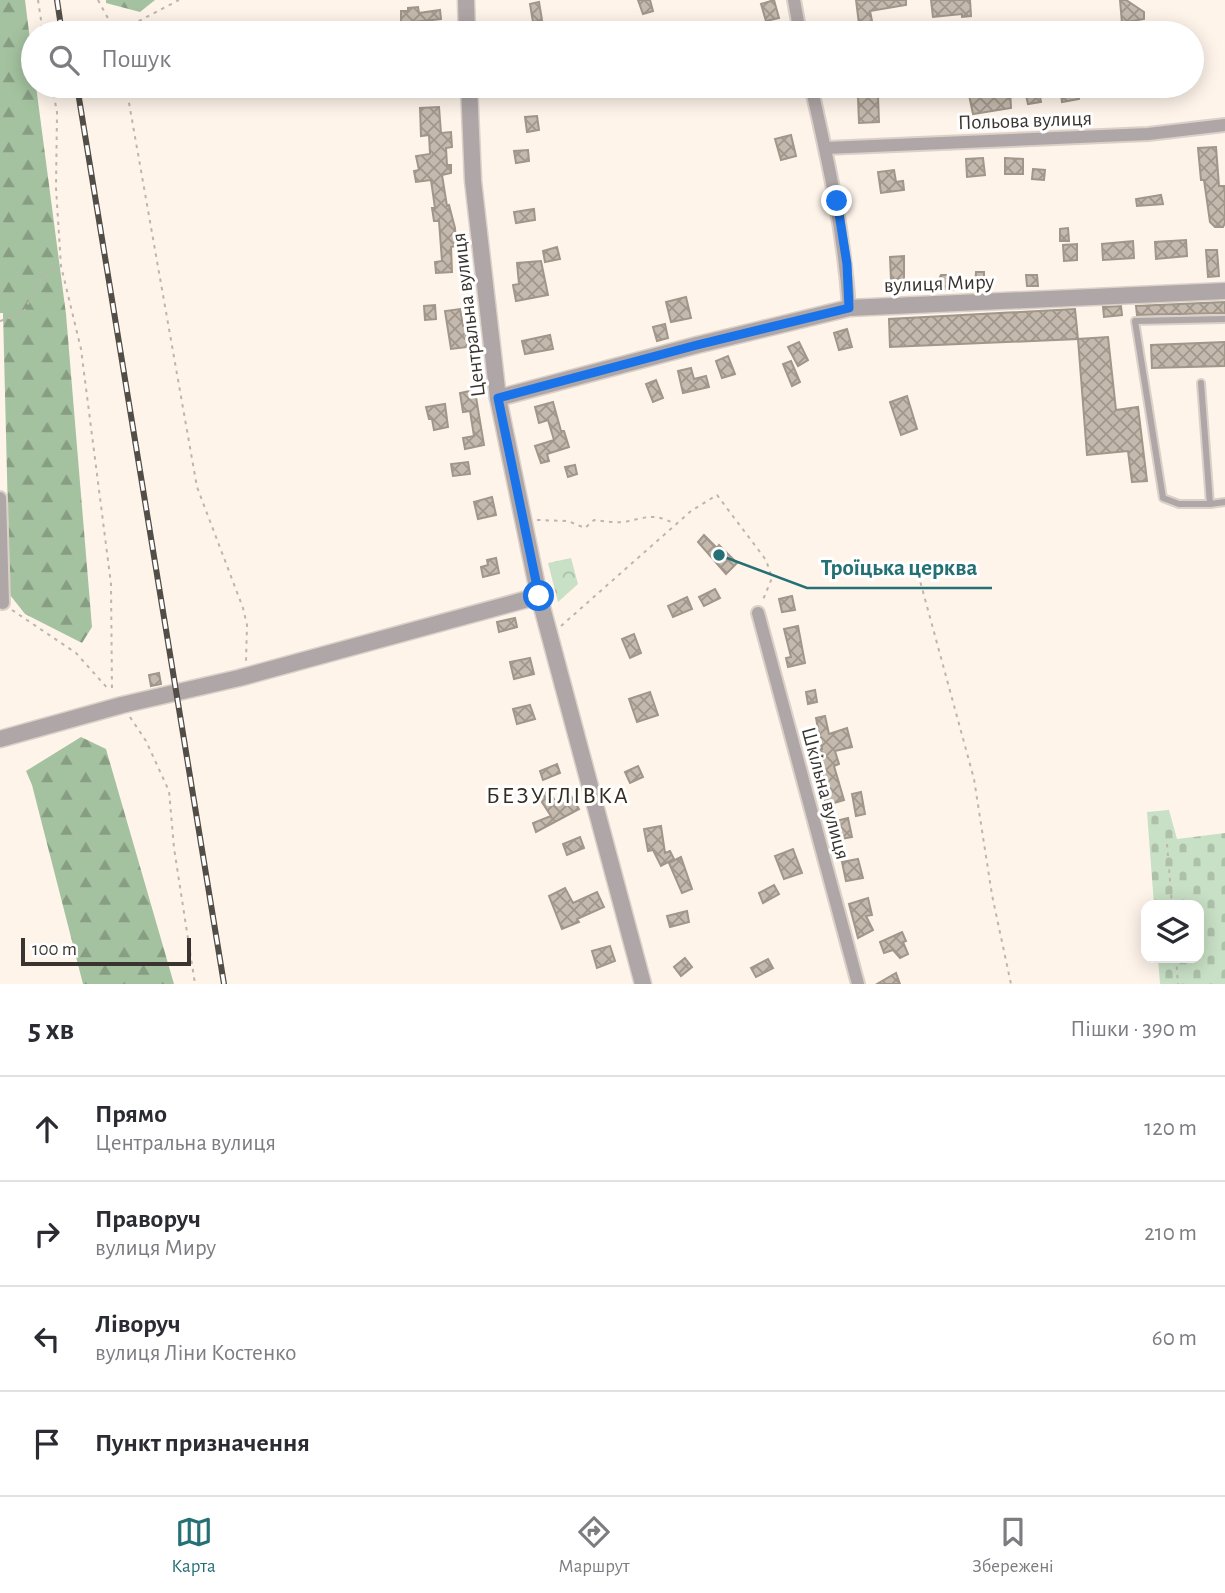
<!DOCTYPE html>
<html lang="uk">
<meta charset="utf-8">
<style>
:root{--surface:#fff;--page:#f7f7f7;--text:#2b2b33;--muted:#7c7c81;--line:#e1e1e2;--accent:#257075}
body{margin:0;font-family:"Alegreya Sans",sans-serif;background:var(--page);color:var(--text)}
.controls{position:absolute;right:21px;bottom:21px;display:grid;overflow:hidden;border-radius:14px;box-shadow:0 4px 18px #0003}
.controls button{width:63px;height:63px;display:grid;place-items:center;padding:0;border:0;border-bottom:2px solid var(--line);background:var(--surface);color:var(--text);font:35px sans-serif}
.scale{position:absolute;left:21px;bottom:18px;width:170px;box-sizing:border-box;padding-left:7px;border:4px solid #39342f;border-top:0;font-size:19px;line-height:24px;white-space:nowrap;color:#39342f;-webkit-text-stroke:5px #fff;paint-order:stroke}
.stop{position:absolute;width:21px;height:21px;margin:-16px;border:5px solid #1a73e8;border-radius:50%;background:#fff}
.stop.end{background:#1a73e8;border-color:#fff;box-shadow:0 2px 7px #0008}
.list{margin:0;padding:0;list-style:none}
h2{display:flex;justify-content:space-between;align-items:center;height:91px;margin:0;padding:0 28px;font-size:30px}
h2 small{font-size:23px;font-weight:400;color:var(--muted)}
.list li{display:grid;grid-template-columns:46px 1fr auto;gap:21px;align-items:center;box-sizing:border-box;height:105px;padding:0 28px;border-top:2px solid var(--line)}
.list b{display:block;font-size:26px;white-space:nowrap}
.list p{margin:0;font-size:23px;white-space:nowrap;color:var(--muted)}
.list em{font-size:23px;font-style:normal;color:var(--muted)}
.icon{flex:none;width:38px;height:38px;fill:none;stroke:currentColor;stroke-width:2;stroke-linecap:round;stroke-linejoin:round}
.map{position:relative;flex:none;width:1225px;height:984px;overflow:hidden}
.search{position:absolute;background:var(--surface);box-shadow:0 4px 18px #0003;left:21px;right:21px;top:21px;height:77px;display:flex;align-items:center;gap:18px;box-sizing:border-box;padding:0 24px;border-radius:38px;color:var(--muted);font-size:26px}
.sheet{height:511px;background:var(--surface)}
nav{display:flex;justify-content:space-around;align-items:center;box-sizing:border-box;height:98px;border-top:2px solid var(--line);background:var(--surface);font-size:19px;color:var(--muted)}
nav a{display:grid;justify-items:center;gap:4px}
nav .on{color:var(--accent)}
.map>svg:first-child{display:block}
.forest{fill:url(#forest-firs)}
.cemetery{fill:url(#cemetery-stones)}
.park{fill:url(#park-crowns)}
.building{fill:url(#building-cross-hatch);stroke:#a0968a;stroke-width:2}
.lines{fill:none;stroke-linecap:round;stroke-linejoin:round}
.service-casing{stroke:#dbd1c8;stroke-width:10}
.minor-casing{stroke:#dbd1c8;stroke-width:16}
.tertiary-casing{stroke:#dbd1c8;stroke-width:19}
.path{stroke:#beb5ad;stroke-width:2;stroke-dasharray:3.5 5;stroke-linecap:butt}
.service{stroke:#aea6a7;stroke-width:6}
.minor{stroke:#aea6a7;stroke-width:12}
.tertiary{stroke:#aea6a7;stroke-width:16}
.rail-casing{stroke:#524d47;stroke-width:6}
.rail{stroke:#fff;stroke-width:3.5;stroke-dasharray:10;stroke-linecap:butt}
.route{stroke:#1a73e8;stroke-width:9}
.labels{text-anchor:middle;stroke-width:6;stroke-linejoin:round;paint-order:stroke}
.street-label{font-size:21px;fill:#39342f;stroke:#fff}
.quarter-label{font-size:24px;letter-spacing:2px;fill:#342b21;stroke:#fff}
.leader{fill:none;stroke:#257075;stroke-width:2.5}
.callout-dot{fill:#257075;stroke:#fff;stroke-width:2.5}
.callout-label{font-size:23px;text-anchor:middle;font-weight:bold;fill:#257075;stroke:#fff;stroke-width:6;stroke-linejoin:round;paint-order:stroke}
</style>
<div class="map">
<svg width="1225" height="984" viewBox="0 0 1225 984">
<defs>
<pattern id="forest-firs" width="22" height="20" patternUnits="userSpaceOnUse" patternTransform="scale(1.75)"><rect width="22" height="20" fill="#a4c2a0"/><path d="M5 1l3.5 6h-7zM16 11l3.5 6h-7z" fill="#879e83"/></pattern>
<pattern id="cemetery-stones" width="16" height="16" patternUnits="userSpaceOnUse" patternTransform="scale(1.75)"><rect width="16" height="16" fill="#c8e0c5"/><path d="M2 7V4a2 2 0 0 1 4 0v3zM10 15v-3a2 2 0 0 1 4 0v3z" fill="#adc1aa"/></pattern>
<pattern id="park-crowns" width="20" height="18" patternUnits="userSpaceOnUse" patternTransform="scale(1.75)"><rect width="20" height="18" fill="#c8e0c5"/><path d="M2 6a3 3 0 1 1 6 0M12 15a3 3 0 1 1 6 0" fill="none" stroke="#adc1aa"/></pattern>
<pattern id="building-cross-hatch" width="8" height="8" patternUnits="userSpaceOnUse" patternTransform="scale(1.75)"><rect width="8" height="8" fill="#c4b9ac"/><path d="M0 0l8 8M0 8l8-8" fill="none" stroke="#a0978c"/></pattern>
</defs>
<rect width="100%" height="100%" fill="#fef4ea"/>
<g class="forest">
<path d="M0,0H25L33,64V86H36L66,314L92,627L82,643L25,614L10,595L3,313H0Z"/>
<path d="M106,0H155L140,12L106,3Z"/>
<path d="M81,737L106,749L174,984H83L32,785L26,771Z"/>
</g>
<path class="cemetery" d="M1169,810L1177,839L1225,833V984H1160L1158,958H1199V905H1154L1147,812Z"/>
<path class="park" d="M571,558L578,584L558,602L548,563Z"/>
<g class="building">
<path d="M638,0H650L653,11L643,14Z"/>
<path d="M774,0L779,18L766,21L761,4Z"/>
<path d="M856,0H906V5L870,11L872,21L859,24Z"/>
<path d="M931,0H970L971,16L962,17V14L933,17Z"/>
<path d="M1120,0H1126L1144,12V19L1122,23Z"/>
<path d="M539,2L542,20L533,22L530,4Z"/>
<path d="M418,7L419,13L440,10L441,19L413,22V28H401V11H408V8Z"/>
<path d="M1024,86H1038L1041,102L1028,104Z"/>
<path d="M1060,86H1077L1079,99L1062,102Z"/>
<path d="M1010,90L1011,108L973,114L969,95L987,92Z"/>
<path d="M878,96L879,122L859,123L858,97Z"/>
<path d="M439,107L441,133L451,132L452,147L446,148L447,165H451V173L442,175L447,206L449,205L455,228L456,246L451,247L452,272L436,273L435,262L442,261L439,221H434L432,208H435L431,180L416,182L414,171L419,170L416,156L430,154L429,135L421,136L420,108Z"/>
<path d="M537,116L539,130L527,132L525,117Z"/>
<path d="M791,135L796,156L781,160L775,139Z"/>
<path d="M1216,147L1219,186H1225V223L1223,227H1215L1210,222L1204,180H1201L1198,148Z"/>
<path d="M528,150L529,161L516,163L514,151Z"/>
<path d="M983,158L985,175L967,177L966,159Z"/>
<path d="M1005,158L1023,159V174H1005Z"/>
<path d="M1033,169L1045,170L1044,180L1032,179Z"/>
<path d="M894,170L896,182L903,181L904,190L881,193L878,172Z"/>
<path d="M1161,195L1163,204L1137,206L1136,199Z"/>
<path d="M534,209L535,220L516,223L514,212Z"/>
<path d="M1068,228L1069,241H1060V229Z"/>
<path d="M1186,240L1187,256L1156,259L1155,242Z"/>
<path d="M1133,241L1134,258L1103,260L1102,244Z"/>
<path d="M1077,244V260L1064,261L1063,245Z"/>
<path d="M557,247L560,259L545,262L543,251Z"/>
<path d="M1206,250H1217L1219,276L1208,277Z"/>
<path d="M904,256V279H891L890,257Z"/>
<path d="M541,261L548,295L516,301L513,285L519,284L517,263Z"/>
<path d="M976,272H984V289H975Z"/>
<path d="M941,275H951V279H955L954,290L938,289V281Z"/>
<path d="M1026,275H1037L1038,286H1027Z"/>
<path d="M686,297L691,318L671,322L666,302Z"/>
<path d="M1225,302V313L1137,315L1136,306Z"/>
<path d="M435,305L436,319L425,320L424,306Z"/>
<path d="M1121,306L1122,315L1104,317L1103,307Z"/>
<path d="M460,309L463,326L468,325L470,334H466L468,347L451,349L445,311Z"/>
<path d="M1075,309L1078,339L890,347L889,319Z"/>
<path d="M665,324L668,338L657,341L653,327Z"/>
<path d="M847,329L852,347L839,350L834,333Z"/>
<path d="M550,335L553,349L525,354L522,341Z"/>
<path d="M1108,337L1116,410L1138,407L1147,481L1132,482L1128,451L1087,455L1078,339Z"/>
<path d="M799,342L808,360L798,366L788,347Z"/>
<path d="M1225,342V366L1152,368L1151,345Z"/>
<path d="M728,356L735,374L722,378L716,361Z"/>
<path d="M791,361L800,382L792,386L783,364Z"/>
<path d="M691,368L694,379L706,376L709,387L683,393L678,371Z"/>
<path d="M656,380L663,398L653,402L646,384Z"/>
<path d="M470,391L472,398L476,397L484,445L465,449L463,438L474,436L470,411L463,412L460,393Z"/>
<path d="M907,396L917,429L901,435L890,402Z"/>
<path d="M553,402L561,431H564L569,447L547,454L549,461L541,463L535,446L554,440L548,420L539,423L535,407Z"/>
<path d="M445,404L448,427L434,430L432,419H429L426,407Z"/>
<path d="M468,462L470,474L453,476L451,464Z"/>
<path d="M575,465L577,474L568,477L565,467Z"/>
<path d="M492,497L496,515L478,519L474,502Z"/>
<path d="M704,535L717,548L719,545L737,563L726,574L698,542Z"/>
<path d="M496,558L499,573L483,577L481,567L488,565L487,560Z"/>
<path d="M715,589L720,598L704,606L699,597Z"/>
<path d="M792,596L795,610L782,612L779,599Z"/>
<path d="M687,597L692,609L673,617L668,606Z"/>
<path d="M515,618L517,627L499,632L497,622Z"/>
<path d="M798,626L805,663L788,667L786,658L791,657L784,629Z"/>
<path d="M634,634L641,653L630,658L622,639Z"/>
<path d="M530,658L534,674L514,679L510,662Z"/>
<path d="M159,673L161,684L151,686L149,675Z"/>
<path d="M815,690L817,702L808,704L806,692Z"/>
<path d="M650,692L658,715L637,722L629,699Z"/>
<path d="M530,705L535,719L517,724L513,709Z"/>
<path d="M825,716L829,734L847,728L852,747L835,751L839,764L834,766L844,800L834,803L833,807L826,808L820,787L825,785L815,751L822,749L816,718Z"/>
<path d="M557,764L560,773L543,780L540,771Z"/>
<path d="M638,766L643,777L630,783L625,772Z"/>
<path d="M548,790L556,802L571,796L579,809L536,832L533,823L551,816L538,796Z"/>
<path d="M861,792L865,814L856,816L852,794Z"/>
<path d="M848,818L852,837L836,840L832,822Z"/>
<path d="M661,826L665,853L670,851L674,859L661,866L653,850L648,851L644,829Z"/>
<path d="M580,837L584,848L567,855L563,844Z"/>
<path d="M793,849L802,873L784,879L775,856Z"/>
<path d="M681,857L692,889L682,893L669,863Z"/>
<path d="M858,859L863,878L846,881L842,862Z"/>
<path d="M774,885L779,894L763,903L759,893Z"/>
<path d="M565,888L573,903L597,892L604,907L577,919L579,922L562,929L549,896Z"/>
<path d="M868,898L872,915L866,916L873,930L858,938L849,904Z"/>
<path d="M687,911L689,922L670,927L667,916Z"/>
<path d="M902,932L906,941L903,942L908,954L900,958L893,950L884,953L880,942Z"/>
<path d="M610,946L615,961L597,968L592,951Z"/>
<path d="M685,958L692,967L681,976L674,967Z"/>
<path d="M768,959L773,968L756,977L751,968Z"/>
<path d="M896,973L900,984H877Z"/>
</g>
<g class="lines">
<defs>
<g id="service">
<path d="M1201,383L1210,504L1225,502"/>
<path d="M1210,504H1179L1163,498L1135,321L1225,319"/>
</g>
<g id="minor">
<path d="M794,0L800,33"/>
<path d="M811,86C828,160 844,232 849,308"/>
<path d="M826,148L1148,134L1225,125"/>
<path d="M0,498L3,603"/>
<path d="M758,613L858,984"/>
</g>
<g id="tertiary">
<path d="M466,0L467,33"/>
<path d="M469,86L473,181L498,398L539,596L643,984"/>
<path d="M498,398L697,345L849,308L1225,291"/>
<path d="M0,739L122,705L239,678L539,596"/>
</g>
</defs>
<use href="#service" class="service-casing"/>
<use href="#minor" class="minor-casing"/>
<use href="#tertiary" class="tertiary-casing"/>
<g class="path">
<path d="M38,0L43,33"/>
<path d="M98,0L116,33"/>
<path d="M116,33L179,0"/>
<path d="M52,86L57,112L56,188L61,266L81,349L111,584L112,692"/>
<path d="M126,86L197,487L243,608L247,625L246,662"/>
<path d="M0,321L23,313L41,279L60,267"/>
<path d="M537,520L568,521L585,528L594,520C604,521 614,523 624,522C646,518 653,512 675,524"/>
<path d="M916,566L974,779L992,895L1011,984"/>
<path d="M12,610L76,653L109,690"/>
<path d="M561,626L691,511L717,495L766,560L772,578L762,602"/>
<path d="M130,717L146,741L169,791L174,848L195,984"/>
<path d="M1167,844L1172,905"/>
<path d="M1176,958L1178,984"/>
</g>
<use href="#service" class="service"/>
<use href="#minor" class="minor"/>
<use href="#tertiary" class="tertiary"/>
<defs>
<g id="rail">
<path d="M57,0L62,33"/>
<path d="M77,86L224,984"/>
</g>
</defs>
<use href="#rail" class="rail-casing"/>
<use href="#rail" class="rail"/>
</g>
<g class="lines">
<path class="route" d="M539,596L498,398L697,345L849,308L847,264L837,201"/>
</g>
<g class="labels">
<g class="street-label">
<text transform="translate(1025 120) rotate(-2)" y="7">Польова вулиця</text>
<text transform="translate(939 283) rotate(-2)" y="7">вулиця Миру</text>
<text transform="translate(468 315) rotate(-97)" y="7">Центральна вулиця</text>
<text transform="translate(826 793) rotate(75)" y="7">Шкільна вулиця</text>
</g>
<g class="quarter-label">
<text x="558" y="803">БЕЗУГЛІВКА</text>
</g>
</g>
<path class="leader" d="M719 555L807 588H992"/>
<circle class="callout-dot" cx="719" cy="555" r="7"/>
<g class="callout-label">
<text x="899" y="575">Троїцька церква</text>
</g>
</svg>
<div class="controls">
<button><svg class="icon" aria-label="layers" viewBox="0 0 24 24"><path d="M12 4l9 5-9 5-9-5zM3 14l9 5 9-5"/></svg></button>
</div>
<div class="scale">100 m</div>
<div class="stop" style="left:539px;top:596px"></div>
<div class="stop end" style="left:837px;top:201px"></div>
<div class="search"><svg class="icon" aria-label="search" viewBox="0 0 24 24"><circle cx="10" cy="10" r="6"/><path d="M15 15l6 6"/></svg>Пошук</div>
</div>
<section class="sheet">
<h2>5 хв<small>Пішки · 390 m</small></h2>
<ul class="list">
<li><svg class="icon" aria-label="ahead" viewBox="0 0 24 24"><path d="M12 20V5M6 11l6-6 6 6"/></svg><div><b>Прямо</b><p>Центральна вулиця</p></div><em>120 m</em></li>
<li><svg class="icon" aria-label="right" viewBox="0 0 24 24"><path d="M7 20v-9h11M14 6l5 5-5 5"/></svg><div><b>Праворуч</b><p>вулиця Миру</p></div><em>210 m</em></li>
<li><svg class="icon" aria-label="left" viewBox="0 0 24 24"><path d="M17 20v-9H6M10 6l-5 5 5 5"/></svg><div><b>Ліворуч</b><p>вулиця Ліни Костенко</p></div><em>60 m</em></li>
<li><svg class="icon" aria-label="arrive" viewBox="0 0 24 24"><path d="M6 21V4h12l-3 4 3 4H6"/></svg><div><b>Пункт призначення</b></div></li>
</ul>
</section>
<nav>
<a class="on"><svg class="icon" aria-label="map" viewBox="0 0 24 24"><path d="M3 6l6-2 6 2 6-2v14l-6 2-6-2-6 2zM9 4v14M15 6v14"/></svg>Карта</a>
<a><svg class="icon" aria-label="directions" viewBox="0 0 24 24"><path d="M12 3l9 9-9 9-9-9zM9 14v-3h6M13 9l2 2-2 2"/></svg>Маршрут</a>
<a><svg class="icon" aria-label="saved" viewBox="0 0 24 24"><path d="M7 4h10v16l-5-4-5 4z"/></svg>Збережені</a>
</nav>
